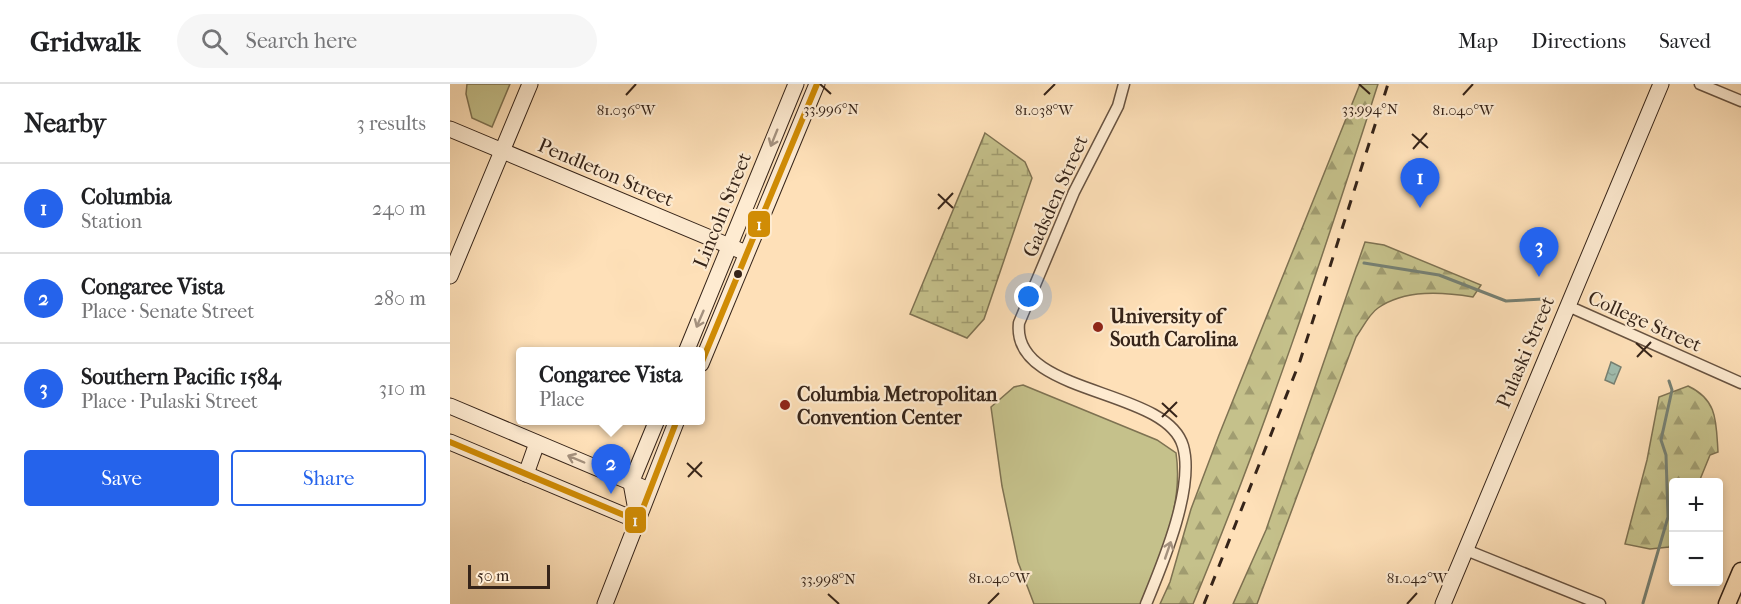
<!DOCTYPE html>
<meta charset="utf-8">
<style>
:root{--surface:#fff;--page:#f6f6f6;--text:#202124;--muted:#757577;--line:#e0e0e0;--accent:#2563eb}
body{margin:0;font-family:"IM FELL French Canon",serif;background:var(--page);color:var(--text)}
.controls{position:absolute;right:18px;bottom:18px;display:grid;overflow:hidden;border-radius:6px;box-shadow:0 3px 9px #0003}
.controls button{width:54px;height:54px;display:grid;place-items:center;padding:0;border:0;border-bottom:2px solid var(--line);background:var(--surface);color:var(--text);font:30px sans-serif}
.scale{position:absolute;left:18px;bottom:15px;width:82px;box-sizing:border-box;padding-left:6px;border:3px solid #362419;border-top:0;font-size:16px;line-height:21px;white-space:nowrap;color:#362419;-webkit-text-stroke:4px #feebd1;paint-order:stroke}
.you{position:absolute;left:579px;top:213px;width:21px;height:21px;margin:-15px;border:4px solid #fff;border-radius:50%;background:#1a73e8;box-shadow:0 0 0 9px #1a73e833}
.badge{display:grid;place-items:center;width:39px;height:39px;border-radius:50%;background:var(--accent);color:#fff;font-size:20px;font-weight:700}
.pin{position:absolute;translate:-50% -50px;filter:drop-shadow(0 2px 3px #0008)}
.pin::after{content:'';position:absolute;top:32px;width:21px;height:18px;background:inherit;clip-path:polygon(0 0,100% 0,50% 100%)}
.popup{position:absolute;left:66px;top:263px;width:189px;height:78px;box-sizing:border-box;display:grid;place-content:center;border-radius:6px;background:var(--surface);filter:drop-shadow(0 2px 4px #0005);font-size:20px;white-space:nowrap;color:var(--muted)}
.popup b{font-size:22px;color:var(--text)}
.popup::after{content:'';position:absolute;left:50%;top:100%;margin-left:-12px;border:12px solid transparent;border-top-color:var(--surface)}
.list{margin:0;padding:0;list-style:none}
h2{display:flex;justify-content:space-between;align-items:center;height:78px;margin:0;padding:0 24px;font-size:26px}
h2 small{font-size:20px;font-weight:400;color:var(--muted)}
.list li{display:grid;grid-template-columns:39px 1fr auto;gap:18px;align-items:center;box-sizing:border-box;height:90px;padding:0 24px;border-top:2px solid var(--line)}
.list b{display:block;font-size:22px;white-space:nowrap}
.list p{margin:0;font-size:20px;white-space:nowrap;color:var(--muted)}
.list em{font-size:20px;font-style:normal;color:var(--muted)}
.actions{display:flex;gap:12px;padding:18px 24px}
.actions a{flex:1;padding:14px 0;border:2px solid var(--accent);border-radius:6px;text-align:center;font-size:21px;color:var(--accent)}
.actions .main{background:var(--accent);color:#fff}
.icon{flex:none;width:33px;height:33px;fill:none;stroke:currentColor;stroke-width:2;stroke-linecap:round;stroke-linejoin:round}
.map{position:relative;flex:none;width:1291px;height:520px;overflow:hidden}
header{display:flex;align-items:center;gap:36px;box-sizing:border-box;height:84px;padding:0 30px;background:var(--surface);border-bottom:2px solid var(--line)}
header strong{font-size:28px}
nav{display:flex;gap:33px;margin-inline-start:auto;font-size:21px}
.search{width:420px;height:54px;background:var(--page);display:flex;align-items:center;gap:15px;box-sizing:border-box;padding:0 21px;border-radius:33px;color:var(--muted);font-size:22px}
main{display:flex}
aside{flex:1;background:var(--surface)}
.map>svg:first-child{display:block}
.green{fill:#c5c18b;stroke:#7e7252;stroke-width:1.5}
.forest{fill:url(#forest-firs);stroke:#7e7252;stroke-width:1.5}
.wetland{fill:url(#wetland-marsh);stroke:#7e7252;stroke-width:1.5}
.water{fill:url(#water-ripples);stroke:#768073;stroke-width:1.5}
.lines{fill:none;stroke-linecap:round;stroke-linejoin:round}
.stream{stroke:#768073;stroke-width:3}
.street-casing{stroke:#685341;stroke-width:13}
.secondary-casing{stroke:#362419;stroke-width:17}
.primary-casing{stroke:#362419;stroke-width:19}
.street{stroke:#feebd1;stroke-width:10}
.secondary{stroke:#feebd1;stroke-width:15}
.primary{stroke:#fee0b8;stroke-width:16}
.rail{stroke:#362419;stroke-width:3;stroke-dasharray:10 10;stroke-linecap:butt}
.bus-1-casing{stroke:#feebd1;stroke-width:10}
.bus-1{stroke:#d08c05;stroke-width:6}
.oneway{stroke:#a4917e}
.ticks{fill:none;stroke:#362419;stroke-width:2}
.bus-dot{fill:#362419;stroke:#feebd1;stroke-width:2}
.poi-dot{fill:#8f2418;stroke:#feebd1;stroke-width:2}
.labels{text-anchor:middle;stroke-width:4.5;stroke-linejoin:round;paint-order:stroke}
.street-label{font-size:20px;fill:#362419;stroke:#feebd1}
.poi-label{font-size:20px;font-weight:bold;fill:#362419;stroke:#feebd1;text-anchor:start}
.ticks-label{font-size:15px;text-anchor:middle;fill:#362419;stroke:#feebd1;stroke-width:4.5;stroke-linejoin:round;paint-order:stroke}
.line-badge{stroke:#feebd1;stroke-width:2}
.badge-label{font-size:16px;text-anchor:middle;font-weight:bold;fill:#fff}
</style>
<header>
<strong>Gridwalk</strong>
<div class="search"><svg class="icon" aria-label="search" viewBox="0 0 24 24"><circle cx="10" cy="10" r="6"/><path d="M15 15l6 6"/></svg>Search here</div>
<nav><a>Map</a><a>Directions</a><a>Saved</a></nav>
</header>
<main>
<aside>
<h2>Nearby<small>3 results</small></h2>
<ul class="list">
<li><span class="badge">1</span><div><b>Columbia</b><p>Station</p></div><em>240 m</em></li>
<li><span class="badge">2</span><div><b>Congaree Vista</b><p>Place · Senate Street</p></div><em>280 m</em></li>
<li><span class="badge">3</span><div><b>Southern Pacific 1584</b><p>Place · Pulaski Street</p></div><em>310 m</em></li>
</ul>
<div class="actions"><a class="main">Save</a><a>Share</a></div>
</aside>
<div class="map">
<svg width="1291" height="520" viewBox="0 0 1291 520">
<defs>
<pattern id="forest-firs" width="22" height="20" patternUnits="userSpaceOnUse" patternTransform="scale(1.5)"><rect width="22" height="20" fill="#c5c18b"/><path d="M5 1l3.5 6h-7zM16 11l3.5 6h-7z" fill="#a19d71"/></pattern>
<pattern id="wetland-marsh" width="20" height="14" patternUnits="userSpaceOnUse" patternTransform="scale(1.5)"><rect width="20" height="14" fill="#c5c18b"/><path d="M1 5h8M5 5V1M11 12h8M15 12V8" fill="none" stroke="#a19d71"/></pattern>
<pattern id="water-ripples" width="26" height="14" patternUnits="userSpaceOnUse" patternTransform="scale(1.5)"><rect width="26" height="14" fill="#a0bdaf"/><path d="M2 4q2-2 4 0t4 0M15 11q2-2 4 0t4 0" fill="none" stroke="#8aa296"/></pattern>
</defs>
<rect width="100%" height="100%" fill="#fee0b8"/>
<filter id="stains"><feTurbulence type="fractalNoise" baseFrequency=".00333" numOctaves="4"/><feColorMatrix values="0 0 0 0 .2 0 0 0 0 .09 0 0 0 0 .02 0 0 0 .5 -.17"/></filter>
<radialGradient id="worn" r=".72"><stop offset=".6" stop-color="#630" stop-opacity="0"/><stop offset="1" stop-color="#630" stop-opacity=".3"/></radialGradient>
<g class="green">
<path d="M17,0H60L42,43L22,34L16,10Z"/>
<path d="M573,301L707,356L726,369C734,422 710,472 691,520H584L568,478L552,402L541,323L564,303Z"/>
</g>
<g class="forest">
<path d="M910,0H928C872,175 814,350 743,520H710L720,498L741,425L769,351Z"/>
<path d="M915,158L934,161L1031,201L1023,213C993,208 955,205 928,224C919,230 912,245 906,253L807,520H783L816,446Z"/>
<path d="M1238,302C1268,316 1266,338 1268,368L1260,371L1249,398H1224L1223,454L1219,463L1200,465L1175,460L1197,376L1209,313Z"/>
</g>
<path class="wetland" d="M535,49L575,78L582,94L534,235L517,254L460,230Z"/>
<path class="water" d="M1161,278L1171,283L1164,300L1155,296Z"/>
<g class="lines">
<g class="stream">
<path d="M914,179L989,191L1056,217L1093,215"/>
<path d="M1193,519L1218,433L1216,371L1211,356L1222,306L1219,297"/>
</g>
<defs>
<g id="street">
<path d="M674,0L668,22L624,108L569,239C561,312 716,303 733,362C745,404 712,481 696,520"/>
<path d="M1250,0L1291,17"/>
<path d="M1118,222L1291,299"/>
<path d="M1016,466L1150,520"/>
</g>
<g id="secondary">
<path d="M0,45L296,169"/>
<path d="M0,192L80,0"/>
<path d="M236,268L346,0"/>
<path d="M251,280L367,0"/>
<path d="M0,322L199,406"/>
<path d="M0,358L188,437"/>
<path d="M76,390L87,359"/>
<path d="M188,437L181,399L207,336"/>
<path d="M155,520L227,336"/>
<path d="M993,520L1211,0"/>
</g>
<path id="primary" d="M1277,520L1291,487"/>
</defs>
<use href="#street" class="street-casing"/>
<use href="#secondary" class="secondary-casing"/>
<use href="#primary" class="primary-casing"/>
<use href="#street" class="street"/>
<use href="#secondary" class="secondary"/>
<use href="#primary" class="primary"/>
<path class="rail" d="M754,520L850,277L938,0"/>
<defs>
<g id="bus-1">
<path d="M251,280L367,0"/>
<path d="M0,358L188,437L227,336"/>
</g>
</defs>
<use href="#bus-1" class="bus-1-casing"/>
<use href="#bus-1" class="bus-1"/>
</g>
<defs><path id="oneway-shaft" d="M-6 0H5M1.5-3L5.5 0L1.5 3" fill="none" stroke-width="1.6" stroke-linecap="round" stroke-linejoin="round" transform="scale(1.5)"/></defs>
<g class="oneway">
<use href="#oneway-shaft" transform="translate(324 54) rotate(112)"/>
<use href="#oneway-shaft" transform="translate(250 235) rotate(113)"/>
<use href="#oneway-shaft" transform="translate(126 375) rotate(-157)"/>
<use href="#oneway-shaft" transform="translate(718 466) rotate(-71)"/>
</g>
<path class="ticks" d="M370,0L381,10M909,0L920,10M176,11L186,0M594,11L605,0M1013,11L1023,0M962,50L978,64M963,65L977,49M488,110L503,124M488,125L503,109M1186,259L1202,273M1187,273L1201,258M712,319L727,333M712,333L727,318M237,379L252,393M238,393L252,378M378,510L389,520M538,520L549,509M957,520L967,509"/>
<circle class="bus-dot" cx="288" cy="190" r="5"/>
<g class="poi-dot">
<circle cx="648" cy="243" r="6"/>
<circle cx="335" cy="321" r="6"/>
</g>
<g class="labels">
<g class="street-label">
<text transform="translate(156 88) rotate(23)" y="7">Pendleton Street</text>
<text transform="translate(605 112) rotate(-66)" y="7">Gadsden Street</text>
<text transform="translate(272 126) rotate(-68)" y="7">Lincoln Street</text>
<text transform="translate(1195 237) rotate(24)" y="7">College Street</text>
<text transform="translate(1075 268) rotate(-67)" y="7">Pulaski Street</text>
</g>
<g class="poi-label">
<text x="660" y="239">University of<tspan x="660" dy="23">South Carolina</tspan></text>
<text x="347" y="317">Columbia Metropolitan<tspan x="347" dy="23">Convention Center</tspan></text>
</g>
</g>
<g class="ticks-label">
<text x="381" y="30">33.996°N</text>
<text x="920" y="30">33.994°N</text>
<text x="176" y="31">81.036°W</text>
<text x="594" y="31">81.038°W</text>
<text x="1013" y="31">81.040°W</text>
<text x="549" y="499">81.040°W</text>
<text x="967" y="499">81.042°W</text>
<text x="378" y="500">33.998°N</text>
</g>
<g class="line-badge">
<rect x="297" y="126" width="24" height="28" rx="6" fill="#d08c05"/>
<rect x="174" y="422" width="23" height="28" rx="6" fill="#d08c05"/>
</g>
<g class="badge-label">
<text x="309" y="146">1</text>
<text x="185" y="442">1</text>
</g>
<rect width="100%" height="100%" filter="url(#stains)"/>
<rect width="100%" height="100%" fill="url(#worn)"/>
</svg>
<div class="controls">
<button>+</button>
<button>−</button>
</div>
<div class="scale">50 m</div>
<div class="you"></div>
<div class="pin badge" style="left:970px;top:124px">1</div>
<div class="pin badge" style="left:161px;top:410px">2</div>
<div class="popup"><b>Congaree Vista</b>Place</div>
<div class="pin badge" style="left:1089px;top:193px">3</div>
</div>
</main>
